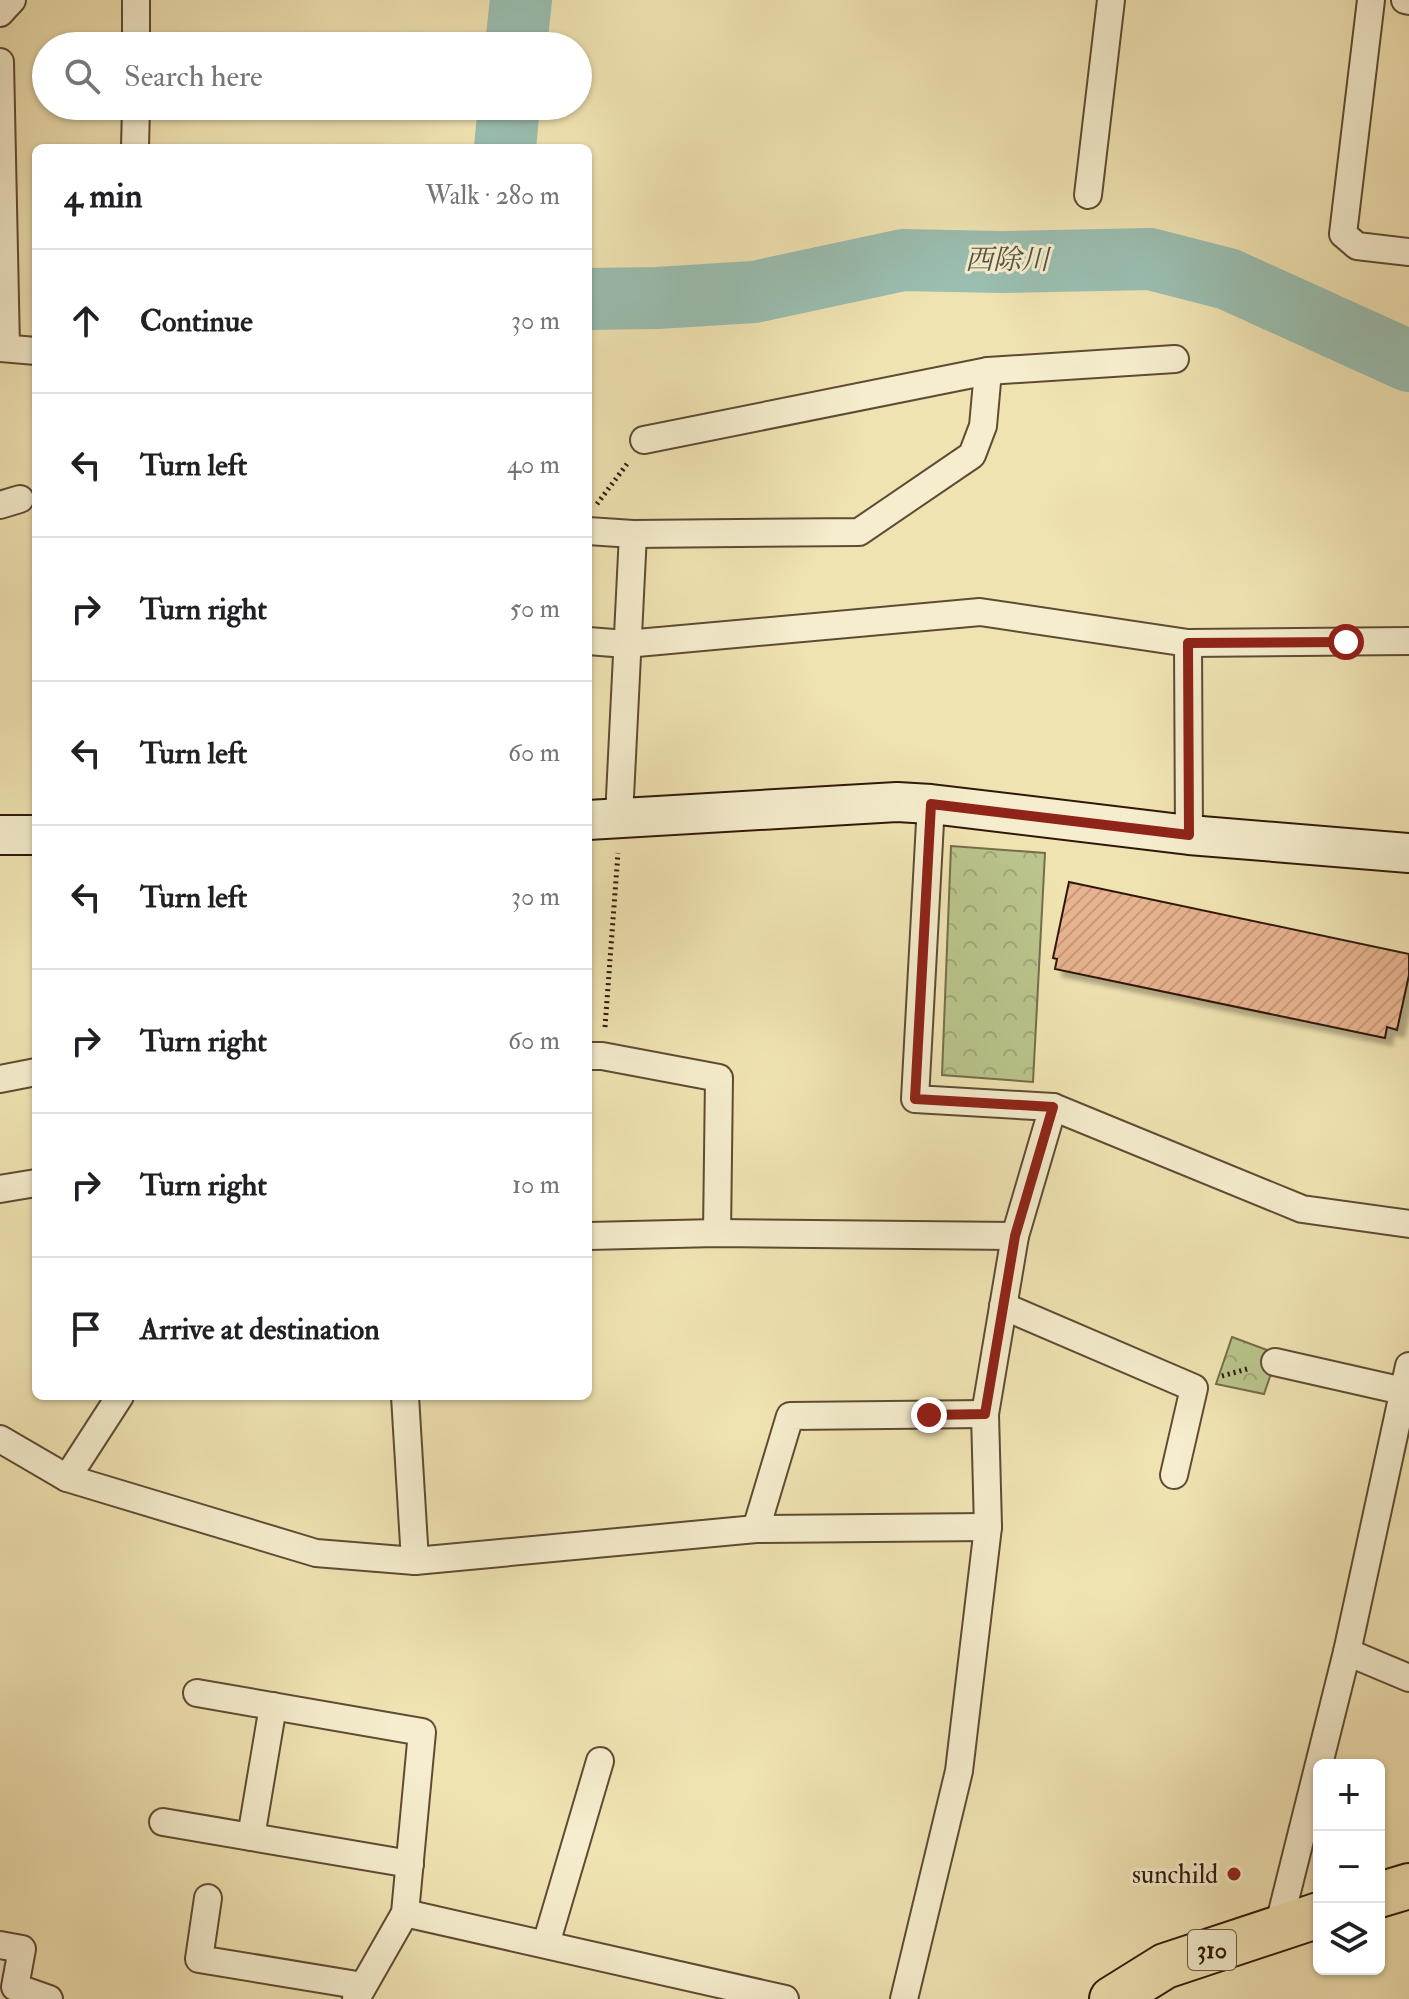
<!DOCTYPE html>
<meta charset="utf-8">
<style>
:root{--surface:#fff;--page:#f6f6f6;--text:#202124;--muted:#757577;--line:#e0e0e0}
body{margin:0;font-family:"IM FELL Double Pica","Noto Serif JP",serif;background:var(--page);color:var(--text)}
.controls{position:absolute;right:24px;bottom:24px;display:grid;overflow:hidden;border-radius:12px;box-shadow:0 2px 6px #0004}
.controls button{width:72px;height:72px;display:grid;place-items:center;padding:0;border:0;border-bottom:2px solid var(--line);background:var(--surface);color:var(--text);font:40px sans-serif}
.stop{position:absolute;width:24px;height:24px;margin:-18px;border:6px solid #8f2418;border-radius:50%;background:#fff}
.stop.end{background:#8f2418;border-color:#fff;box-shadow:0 2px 8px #0008}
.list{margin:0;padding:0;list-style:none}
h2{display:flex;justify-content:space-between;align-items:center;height:104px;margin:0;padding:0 32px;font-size:34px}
h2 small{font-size:26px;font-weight:400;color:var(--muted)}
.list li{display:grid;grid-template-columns:52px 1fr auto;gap:24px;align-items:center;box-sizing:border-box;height:144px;padding:0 32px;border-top:2px solid var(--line)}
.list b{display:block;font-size:30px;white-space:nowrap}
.list em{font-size:26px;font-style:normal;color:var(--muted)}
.icon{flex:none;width:44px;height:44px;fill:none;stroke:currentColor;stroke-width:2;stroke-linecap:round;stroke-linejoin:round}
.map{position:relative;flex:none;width:1409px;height:1999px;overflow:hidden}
.search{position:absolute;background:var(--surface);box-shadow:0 2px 6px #0004;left:32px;top:32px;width:560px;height:88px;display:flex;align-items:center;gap:20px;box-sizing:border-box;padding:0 28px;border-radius:44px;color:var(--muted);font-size:30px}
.panel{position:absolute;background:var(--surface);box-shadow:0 2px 6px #0004;left:32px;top:144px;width:560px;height:1256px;border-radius:12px}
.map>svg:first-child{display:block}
.park{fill:url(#park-crowns);stroke:#746e4a;stroke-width:2}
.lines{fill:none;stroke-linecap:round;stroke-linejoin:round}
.river{stroke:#9abeb0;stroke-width:62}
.building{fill:url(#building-hatch);stroke:#2f1809;stroke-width:2;filter:url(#shadow)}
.street-casing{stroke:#5f4b33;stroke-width:30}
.secondary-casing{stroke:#2f1809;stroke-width:42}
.highway-casing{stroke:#2f1809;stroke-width:48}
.path{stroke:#2f1809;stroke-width:5;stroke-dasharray:2 4;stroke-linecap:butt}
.street{stroke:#f5edcd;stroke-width:26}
.secondary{stroke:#f5edcd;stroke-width:38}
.highway{stroke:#f0e3b2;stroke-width:44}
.route{stroke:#8f2418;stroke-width:10}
.poi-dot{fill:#8f2418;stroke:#f5edcd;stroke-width:3}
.labels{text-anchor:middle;stroke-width:6;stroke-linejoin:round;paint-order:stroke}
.shield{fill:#f5edcd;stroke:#6a5844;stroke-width:2}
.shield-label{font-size:24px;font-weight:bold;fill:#2f1809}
.poi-label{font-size:26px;fill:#2f1809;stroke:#f5edcd;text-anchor:end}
.water-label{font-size:28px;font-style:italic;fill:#545243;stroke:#f5edcd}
</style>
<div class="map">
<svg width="1409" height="1999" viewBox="0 0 1409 1999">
<defs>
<pattern id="park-crowns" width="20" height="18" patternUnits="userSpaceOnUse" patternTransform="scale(2)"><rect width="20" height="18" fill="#bac48c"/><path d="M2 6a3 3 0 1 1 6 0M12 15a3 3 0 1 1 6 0" fill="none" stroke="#a0a877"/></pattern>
<pattern id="building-hatch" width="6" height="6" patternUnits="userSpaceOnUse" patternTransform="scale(2)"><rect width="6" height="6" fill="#e8b38f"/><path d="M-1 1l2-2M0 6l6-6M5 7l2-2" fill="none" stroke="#c7997a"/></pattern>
<filter id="shadow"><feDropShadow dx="7" dy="7" stdDeviation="2" flood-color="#0004"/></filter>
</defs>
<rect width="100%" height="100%" fill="#f0e3b2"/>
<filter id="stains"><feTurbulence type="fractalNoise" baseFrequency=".0025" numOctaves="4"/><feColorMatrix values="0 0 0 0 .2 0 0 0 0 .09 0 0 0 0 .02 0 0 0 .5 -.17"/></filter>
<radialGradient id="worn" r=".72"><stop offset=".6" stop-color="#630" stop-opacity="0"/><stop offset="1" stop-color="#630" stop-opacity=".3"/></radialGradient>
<g class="park">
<path d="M951,846L1045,853L1033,1082L942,1075Z"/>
<path d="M1232,1337L1275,1353V1362L1264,1394L1216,1384Z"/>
</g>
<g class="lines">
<g class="river">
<path d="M516,46L521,0"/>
<path d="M505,148L509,106"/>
<path d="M588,299L657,298L754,292L903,260L1001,262L1150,259L1228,279L1409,361"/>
</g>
</g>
<path class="building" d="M1069,882L1409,954V975L1397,1030L1387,1027L1385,1038L1055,969L1057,959L1053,958Z"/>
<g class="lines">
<defs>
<g id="street">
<path d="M1371,0L1343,234L1357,246L1409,252"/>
<path d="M1405,0L1409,1"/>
<path d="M0,13L12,0"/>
<path d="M136,46V0"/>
<path d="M0,62L6,348"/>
<path d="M135,148L136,106"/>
<path d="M1088,195L1111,0"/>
<path d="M0,348L36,351"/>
<path d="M644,440L988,371L1175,359"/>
<path d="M0,505L20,499"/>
<path d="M588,531L633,534L859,532L972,455L983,426L988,371"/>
<path d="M588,641L626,644L980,612L1188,643L1189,835"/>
<path d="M1188,643L1409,641"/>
<path d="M619,817L633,534"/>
<path d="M588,1056H602L719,1078L717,1233"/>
<path d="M0,1079L36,1072"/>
<path d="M1053,1107L1302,1209L1409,1224"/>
<path d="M0,1189L36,1183"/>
<path d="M588,1236L717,1233L1015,1236"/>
<path d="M1003,1306L1194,1388L1174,1475"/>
<path d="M1275,1362L1403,1391"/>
<path d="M405,1396L415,1561"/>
<path d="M0,1439L67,1478L316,1553L415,1561L756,1529L988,1527"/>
<path d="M67,1478L120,1396"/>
<path d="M756,1529L790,1416L985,1414"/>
<path d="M1347,1652L1409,1678"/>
<path d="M197,1693L422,1732L405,1913L356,1999"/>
<path d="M163,1822L410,1864"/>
<path d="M251,1837L273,1706"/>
<path d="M208,1898L199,1959L363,1986"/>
<path d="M405,1913L785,1999"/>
<path d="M1278,1928L1347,1652L1409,1366"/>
<path d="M546,1944L600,1761"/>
<path d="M0,1945L22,1949L15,1987L49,1999"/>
<path d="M904,1999L959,1771L988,1527L985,1414L1015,1236L1053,1107L915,1099L931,804"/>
</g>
<g id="secondary">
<path d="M588,820L897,802L931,804L1189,835L1409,853"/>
<path d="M0,835H36"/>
</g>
<g id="highway">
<path d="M1379,1895L1409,1886"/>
<path d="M1112,1999L1165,1966L1319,1915"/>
</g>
</defs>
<use href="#street" class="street-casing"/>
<use href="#secondary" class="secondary-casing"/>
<use href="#highway" class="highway-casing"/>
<g class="path">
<path d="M597,504L627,464"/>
<path d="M605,1027L618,853"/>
<path d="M1222,1376L1247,1369"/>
</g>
<use href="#street" class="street"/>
<use href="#secondary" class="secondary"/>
<use href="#highway" class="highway"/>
</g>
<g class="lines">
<path class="route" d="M929,1415L985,1414L1015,1236L1053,1107L915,1099L931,804L1189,835L1188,643L1346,642"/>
</g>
<circle class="poi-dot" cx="1234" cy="1874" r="8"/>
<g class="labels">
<rect class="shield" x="1188" y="1930" width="48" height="40" rx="6"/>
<g class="shield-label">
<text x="1212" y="1958">310</text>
</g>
<g class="poi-label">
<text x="1218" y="1883">sunchild</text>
</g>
<g class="water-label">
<text x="1007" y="269">西除川</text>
</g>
</g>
<rect width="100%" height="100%" filter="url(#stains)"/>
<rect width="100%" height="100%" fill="url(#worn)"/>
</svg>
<div class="controls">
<button>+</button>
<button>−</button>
<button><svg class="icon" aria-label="layers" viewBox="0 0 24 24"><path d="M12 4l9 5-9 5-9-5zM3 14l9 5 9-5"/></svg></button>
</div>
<div class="stop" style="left:1346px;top:642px"></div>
<div class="stop end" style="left:929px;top:1415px"></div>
<div class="search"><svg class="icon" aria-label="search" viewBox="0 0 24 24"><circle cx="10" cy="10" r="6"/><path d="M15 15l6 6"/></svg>Search here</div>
<section class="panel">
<h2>4 min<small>Walk · 280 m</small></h2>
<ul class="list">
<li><svg class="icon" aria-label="ahead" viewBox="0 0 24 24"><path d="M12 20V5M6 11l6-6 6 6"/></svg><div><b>Continue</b></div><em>30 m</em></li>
<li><svg class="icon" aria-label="left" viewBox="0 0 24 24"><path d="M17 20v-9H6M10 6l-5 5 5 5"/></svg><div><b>Turn left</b></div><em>40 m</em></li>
<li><svg class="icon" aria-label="right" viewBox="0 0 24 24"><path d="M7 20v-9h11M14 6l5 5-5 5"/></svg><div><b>Turn right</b></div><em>50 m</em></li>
<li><svg class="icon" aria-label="left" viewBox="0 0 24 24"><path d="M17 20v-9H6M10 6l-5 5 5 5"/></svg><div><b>Turn left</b></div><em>60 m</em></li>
<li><svg class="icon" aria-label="left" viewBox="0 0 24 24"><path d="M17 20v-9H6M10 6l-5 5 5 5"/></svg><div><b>Turn left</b></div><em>30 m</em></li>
<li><svg class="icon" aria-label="right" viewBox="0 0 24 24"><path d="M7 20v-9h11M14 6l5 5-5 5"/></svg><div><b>Turn right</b></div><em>60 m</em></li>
<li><svg class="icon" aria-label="right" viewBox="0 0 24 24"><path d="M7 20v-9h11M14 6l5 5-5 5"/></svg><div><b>Turn right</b></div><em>10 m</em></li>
<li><svg class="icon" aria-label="arrive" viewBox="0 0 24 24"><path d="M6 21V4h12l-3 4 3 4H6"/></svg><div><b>Arrive at destination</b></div></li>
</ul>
</section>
</div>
